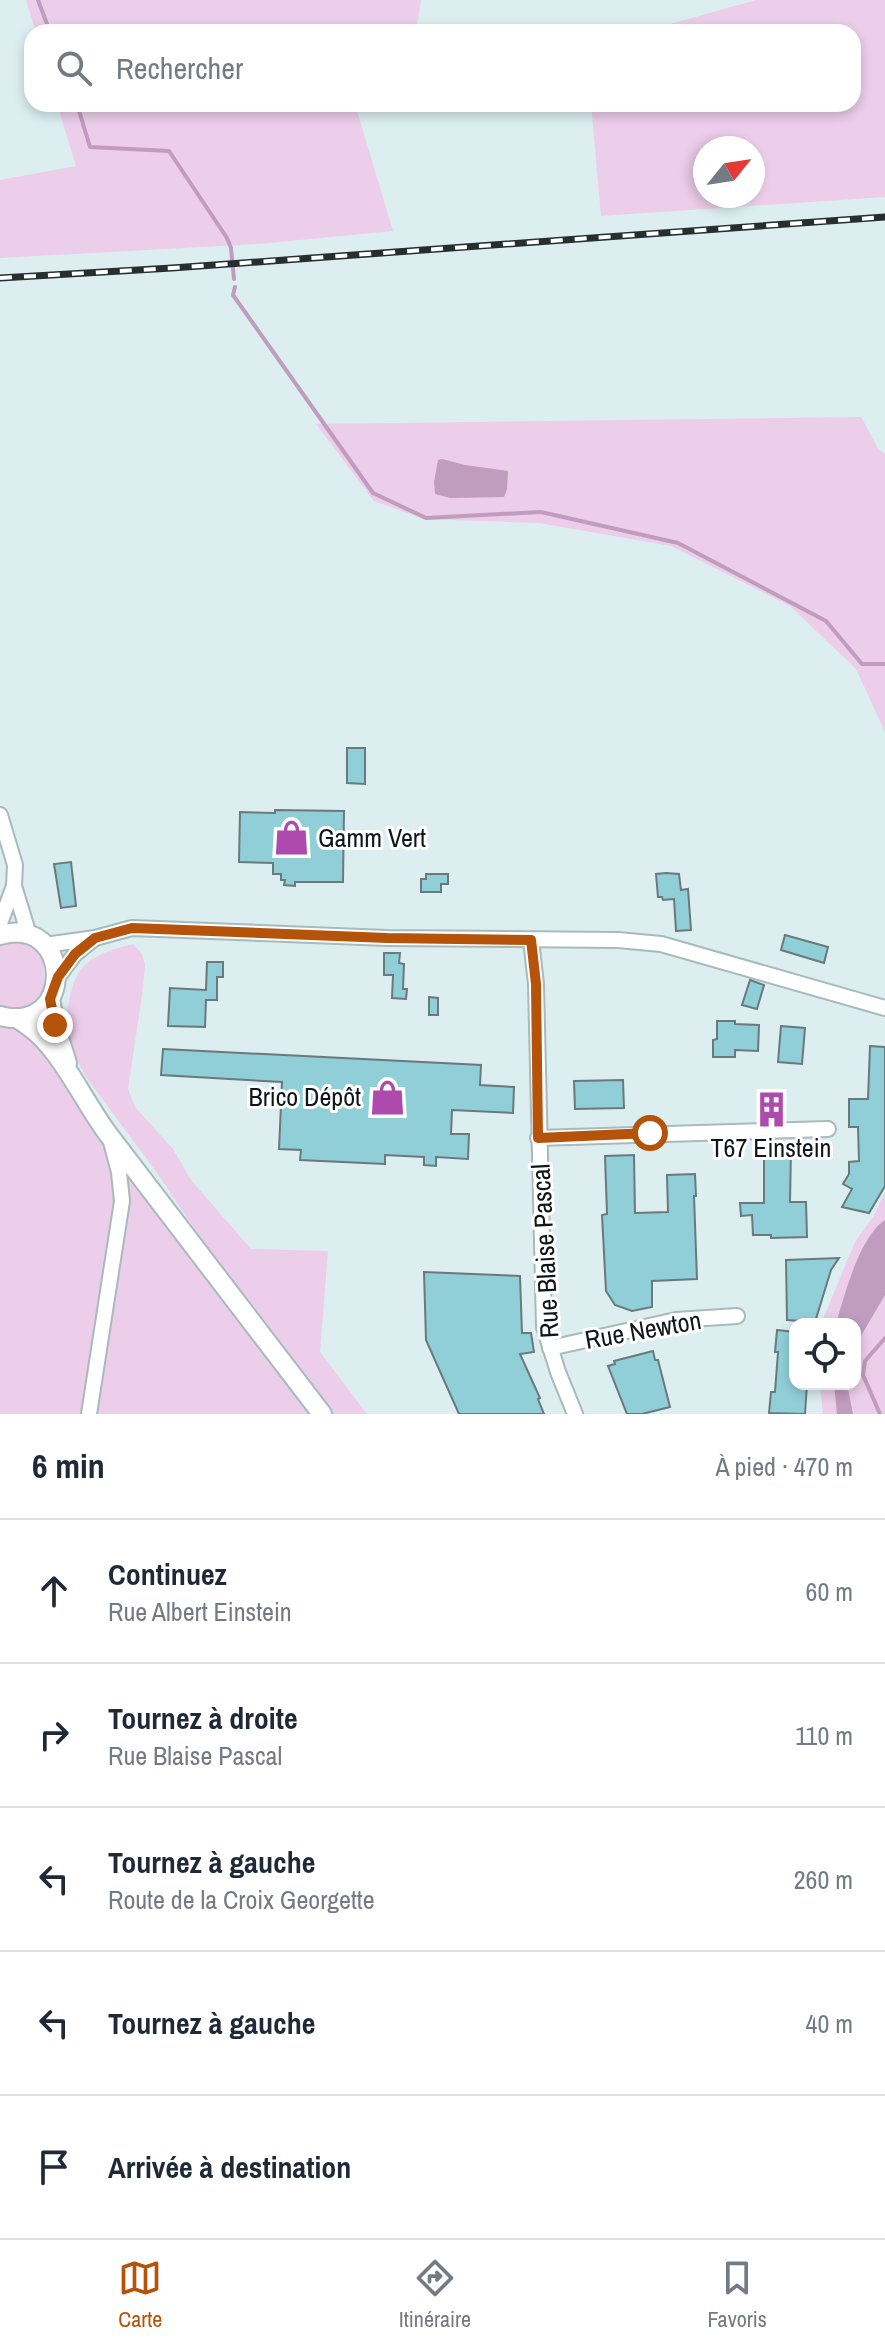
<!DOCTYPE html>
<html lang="fr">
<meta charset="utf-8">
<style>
:root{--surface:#fff;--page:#f2f2f3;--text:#1f2937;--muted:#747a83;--line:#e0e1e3;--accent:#b45309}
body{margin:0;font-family:"Archivo Narrow",sans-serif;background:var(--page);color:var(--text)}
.controls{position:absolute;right:24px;bottom:24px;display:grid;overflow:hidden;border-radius:16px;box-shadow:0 4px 12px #0003}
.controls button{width:72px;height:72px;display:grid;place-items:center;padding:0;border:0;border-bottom:2px solid var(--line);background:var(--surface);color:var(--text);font:40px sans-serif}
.compass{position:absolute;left:693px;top:136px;width:72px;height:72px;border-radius:50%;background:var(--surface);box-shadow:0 4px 12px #0003;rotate:60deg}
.stop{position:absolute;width:24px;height:24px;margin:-18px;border:6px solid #b45309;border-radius:50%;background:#fff}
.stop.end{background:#b45309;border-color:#fff;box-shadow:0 2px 8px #0008}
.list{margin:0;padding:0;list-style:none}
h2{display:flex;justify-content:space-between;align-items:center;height:104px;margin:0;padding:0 32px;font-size:34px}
h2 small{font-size:26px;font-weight:400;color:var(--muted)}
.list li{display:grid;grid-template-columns:52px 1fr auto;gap:24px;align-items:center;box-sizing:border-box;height:144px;padding:0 32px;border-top:2px solid var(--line)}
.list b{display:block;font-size:30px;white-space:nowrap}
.list p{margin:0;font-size:26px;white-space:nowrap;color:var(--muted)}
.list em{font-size:26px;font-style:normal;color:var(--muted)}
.icon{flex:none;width:44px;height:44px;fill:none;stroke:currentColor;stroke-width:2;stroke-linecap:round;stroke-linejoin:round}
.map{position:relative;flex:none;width:885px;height:1414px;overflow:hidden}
.search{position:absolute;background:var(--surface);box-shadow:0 4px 12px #0003;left:24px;right:24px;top:24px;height:88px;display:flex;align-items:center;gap:20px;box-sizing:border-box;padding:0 28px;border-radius:24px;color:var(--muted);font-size:30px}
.sheet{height:824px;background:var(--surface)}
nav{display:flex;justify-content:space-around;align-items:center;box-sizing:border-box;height:112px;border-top:2px solid var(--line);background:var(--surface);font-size:22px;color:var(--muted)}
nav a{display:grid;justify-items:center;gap:4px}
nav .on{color:var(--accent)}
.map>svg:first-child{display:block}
.green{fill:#eccdea;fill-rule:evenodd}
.water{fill:#c09cbe}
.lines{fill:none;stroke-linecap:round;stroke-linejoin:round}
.stream{stroke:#c09cbe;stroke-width:4}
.building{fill:#91cfd8;stroke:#69797c;stroke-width:2}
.minor-casing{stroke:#a9babc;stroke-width:18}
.major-casing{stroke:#a9babc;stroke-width:22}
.minor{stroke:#fff;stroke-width:14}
.major{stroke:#fff;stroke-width:18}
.rail-casing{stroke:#262e2f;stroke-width:7}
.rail{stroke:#fff;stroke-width:4;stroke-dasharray:12;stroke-linecap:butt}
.route{stroke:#b45309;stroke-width:10}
.labels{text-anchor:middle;stroke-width:6;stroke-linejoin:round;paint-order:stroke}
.poi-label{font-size:26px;fill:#0f1516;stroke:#fff;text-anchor:start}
.street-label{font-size:26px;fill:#0f1516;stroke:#fff}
</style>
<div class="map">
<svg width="885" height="1414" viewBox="0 0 885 1414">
<rect width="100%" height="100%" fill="#dceef0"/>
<g class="green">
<path d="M26,0H421L416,32H36Z"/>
<path d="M756,0H885V197L601,216L591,104H853V32H642ZM705,148H753V196H705Z"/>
<path d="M57,104H355L393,231L258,244L0,258V180L76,166Z"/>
<path d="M861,417L879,450L885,454V732L856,669L790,606L671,546L539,523L424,519L374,501L316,424Z"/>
<path d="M8,941L29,942L46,957C42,966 43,984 47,992C34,1009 19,1010 0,1007V943Z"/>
<path d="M133,944L142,954L145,965L142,995L128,1089L135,1107L173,1149L191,1180L251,1249L328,1251L320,1352L367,1414H333L214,1258L157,1173L86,1077L60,1027L66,1023C72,969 81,957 133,944Z"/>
<path d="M0,1024L30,1031L53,1060L77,1105L101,1138L114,1168L116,1205L83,1414H0Z"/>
<path d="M124,1173L133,1177L164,1225L203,1259L322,1414H93Z"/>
<path d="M885,1192V1414H823L820,1384H855V1324H821L855,1242L873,1217Z"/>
</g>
<g class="water">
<path d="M442,459L465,465L508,471L507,489L504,497L450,498L435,494L434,482L438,460Z"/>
<path d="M885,1220V1295L855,1346V1324H836C844,1296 860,1236 885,1220Z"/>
<path d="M834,1384H847L853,1414H837Z"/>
</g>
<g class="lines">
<g class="stream">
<path d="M38,0L50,32"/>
<path d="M77,104L90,147L169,151L227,238L231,248L234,279"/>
<path d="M235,287L233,295L373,493L426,518L541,512L678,543L826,621L862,664H885"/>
<path d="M880,1414L863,1375L865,1361L885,1338"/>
</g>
</g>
<g class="building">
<path d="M347,748H365V784L347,783Z"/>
<path d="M275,810L344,811L343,882H295V886L284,885L285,880H281V874H273V863L239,862L240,812L275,813Z"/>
<path d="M71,862L76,906L61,908L54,864Z"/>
<path d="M666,873L679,874L681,890L688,889L691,930L676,931L674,899L663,900L662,897H658L656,874Z"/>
<path d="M426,874H448V884H441V892H421V879H426Z"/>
<path d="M785,935L828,947L824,963L781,950Z"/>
<path d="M384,953H400L399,963L404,964L403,989H407L406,999L392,998L393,975H384Z"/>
<path d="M207,962H223V977H217V1000H206L205,1027L168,1026L170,988L206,990Z"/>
<path d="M750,980L764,985L757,1009L742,1005Z"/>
<path d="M429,997L438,998V1015H429Z"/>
<path d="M717,1021H735V1024L759,1025L758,1051L735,1050V1057H713V1040L717,1039Z"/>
<path d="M781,1026L805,1028L802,1064L778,1062Z"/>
<path d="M870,1046L885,1047V1186L869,1213L842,1207L852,1189L843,1184L849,1174V1162L859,1161L858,1127H849V1099H868Z"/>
<path d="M163,1049L481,1065L480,1085L514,1087L513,1113L452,1110L451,1134H469L468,1159L436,1157V1166L424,1165V1157L385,1155V1164L300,1160L301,1150L279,1149L282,1082L161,1075Z"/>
<path d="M623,1080L624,1108L575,1109L574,1081Z"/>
<path d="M764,1148H791L790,1202H806L807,1237L771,1238V1235H753L752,1215L741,1216L740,1203H764Z"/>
<path d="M634,1155L635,1213L668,1212L667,1175L695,1174L696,1196H694L697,1279L652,1281V1307L632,1311L615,1305L606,1291L602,1215L607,1214L605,1156Z"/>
<path d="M839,1258L831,1270L815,1322L787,1320L786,1260Z"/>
<path d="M424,1272L520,1276L522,1333H531L534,1352L520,1354L540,1398L538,1399L544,1414H459L426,1340Z"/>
<path d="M777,1330L795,1332V1384H807L805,1414L769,1413L771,1392H775L778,1352H775Z"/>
<path d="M653,1351L655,1360H658L670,1407L642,1414H627L608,1366L615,1364L614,1361Z"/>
</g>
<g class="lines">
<defs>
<g id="minor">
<path d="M0,815L15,865L14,886L29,935"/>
<path d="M0,923L14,886"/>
<path d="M531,940L536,984L544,1327L558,1372L575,1414"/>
<path d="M45,945L95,938L132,928L387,938L618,940L661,944L885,1008"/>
<path d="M58,977L75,954L95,938"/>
<path d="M538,1138L828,1129"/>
<path d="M550,1348L676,1320L737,1316"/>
<path d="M89,1414L122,1201L119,1172L111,1142"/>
</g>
<g id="major">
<path d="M0,935C74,914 75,1036 0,1016"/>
<path d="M50,999L55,1025L67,1063"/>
<path d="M17,1018C24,1023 32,1028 38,1034C65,1059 85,1103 108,1134L322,1414"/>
</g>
</defs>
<use href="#minor" class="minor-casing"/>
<use href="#major" class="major-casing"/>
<use href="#minor" class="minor"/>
<use href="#major" class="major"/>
<defs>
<path id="rail" d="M0,278L172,268L885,217"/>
</defs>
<use href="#rail" class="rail-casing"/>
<use href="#rail" class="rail"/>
</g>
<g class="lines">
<path class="route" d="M55,1025L50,999L58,977L75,954L95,938L132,928L387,938L531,940L536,984L538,1138L650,1133"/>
</g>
<defs>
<symbol id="shop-bare" viewBox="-9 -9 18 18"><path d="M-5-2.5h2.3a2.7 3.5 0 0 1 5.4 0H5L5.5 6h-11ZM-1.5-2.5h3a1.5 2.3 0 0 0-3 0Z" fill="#ae49ad" stroke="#fff" stroke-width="2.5" paint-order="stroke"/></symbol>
<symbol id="building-bare" viewBox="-9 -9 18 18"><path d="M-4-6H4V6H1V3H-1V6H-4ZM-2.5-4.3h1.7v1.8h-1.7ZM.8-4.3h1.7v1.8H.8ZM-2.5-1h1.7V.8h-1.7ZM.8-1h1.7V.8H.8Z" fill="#ae49ad" stroke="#fff" stroke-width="2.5" paint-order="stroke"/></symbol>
</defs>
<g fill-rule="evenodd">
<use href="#shop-bare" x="266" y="812" width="51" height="51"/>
<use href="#shop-bare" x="362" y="1072" width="51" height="51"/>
<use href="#building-bare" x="746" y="1084" width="51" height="51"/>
</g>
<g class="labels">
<g class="poi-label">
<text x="318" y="847">Gamm Vert</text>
<text x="361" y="1106" text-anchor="end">Brico Dépôt</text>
<text x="771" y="1157" text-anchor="middle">T67 Einstein</text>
</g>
<g class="street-label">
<text transform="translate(545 1251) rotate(-93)" y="9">Rue Blaise Pascal</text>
<text transform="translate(643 1330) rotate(-10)" y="9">Rue Newton</text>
</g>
</g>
</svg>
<div class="controls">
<button><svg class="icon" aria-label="locate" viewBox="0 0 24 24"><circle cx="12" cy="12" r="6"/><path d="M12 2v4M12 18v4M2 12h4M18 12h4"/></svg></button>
</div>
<svg class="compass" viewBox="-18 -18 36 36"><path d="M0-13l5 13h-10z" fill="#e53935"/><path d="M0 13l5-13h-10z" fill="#747a83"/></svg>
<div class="stop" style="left:650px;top:1133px"></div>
<div class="stop end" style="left:55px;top:1025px"></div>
<div class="search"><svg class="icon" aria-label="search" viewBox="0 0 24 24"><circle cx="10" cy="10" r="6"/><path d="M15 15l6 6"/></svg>Rechercher</div>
</div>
<section class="sheet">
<h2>6 min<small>À pied · 470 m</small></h2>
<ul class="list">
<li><svg class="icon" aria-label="ahead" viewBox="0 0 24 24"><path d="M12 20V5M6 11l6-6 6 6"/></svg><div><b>Continuez</b><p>Rue Albert Einstein</p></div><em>60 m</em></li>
<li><svg class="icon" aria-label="right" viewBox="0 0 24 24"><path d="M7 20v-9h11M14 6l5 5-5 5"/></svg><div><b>Tournez à droite</b><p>Rue Blaise Pascal</p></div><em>110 m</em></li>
<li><svg class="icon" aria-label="left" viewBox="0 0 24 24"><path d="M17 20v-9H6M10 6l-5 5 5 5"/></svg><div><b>Tournez à gauche</b><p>Route de la Croix Georgette</p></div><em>260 m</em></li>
<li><svg class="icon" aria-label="left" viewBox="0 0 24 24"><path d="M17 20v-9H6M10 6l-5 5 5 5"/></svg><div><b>Tournez à gauche</b></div><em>40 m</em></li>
<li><svg class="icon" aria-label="arrive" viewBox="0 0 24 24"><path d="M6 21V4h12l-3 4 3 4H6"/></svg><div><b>Arrivée à destination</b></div></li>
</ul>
</section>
<nav>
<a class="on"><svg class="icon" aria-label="map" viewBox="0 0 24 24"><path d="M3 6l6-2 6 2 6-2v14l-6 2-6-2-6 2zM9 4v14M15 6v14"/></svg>Carte</a>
<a><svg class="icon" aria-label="directions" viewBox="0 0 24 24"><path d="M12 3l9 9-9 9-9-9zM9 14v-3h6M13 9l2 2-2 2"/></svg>Itinéraire</a>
<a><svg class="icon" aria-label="saved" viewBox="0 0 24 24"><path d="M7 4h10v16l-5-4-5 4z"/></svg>Favoris</a>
</nav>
